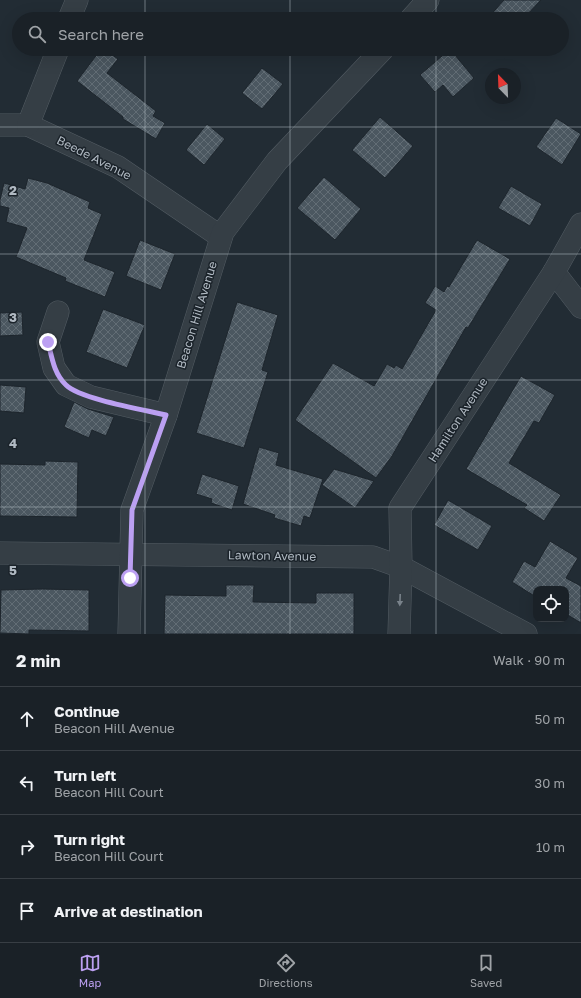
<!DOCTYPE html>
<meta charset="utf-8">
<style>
:root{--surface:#1a2127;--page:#23292f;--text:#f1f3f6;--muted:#9fa3a7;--line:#383e44;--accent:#bca0f2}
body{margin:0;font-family:"Golos Text",sans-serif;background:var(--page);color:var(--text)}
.controls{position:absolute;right:12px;bottom:12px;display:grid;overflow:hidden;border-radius:8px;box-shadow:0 4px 16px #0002}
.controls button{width:36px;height:36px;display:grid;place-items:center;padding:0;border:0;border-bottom:1px solid var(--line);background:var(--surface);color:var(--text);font:20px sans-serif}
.compass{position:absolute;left:485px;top:68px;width:36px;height:36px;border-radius:50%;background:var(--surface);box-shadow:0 4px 16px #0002;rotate:337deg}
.stop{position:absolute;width:12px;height:12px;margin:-9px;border:3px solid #bca0f2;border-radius:50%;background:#fff}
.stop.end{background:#bca0f2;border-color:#fff;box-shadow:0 1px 4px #0008}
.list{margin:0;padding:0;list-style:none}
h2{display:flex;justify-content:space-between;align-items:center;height:52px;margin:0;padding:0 16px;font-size:17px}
h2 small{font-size:13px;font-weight:400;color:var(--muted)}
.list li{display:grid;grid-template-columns:26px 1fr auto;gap:12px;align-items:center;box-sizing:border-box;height:64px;padding:0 16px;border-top:1px solid var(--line)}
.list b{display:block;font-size:15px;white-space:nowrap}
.list p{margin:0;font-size:13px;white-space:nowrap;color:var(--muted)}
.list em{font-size:13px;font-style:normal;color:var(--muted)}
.icon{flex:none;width:22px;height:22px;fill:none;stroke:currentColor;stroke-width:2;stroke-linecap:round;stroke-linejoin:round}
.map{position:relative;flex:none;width:581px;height:634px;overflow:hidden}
.search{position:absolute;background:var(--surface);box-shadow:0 4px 16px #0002;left:12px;right:12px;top:12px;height:44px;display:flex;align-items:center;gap:10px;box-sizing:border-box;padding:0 14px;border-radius:22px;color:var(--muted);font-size:15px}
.sheet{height:308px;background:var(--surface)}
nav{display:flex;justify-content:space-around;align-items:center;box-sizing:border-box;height:56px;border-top:1px solid var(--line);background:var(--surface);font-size:11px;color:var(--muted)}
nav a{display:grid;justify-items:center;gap:2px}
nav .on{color:var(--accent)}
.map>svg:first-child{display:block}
.building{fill:url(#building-cross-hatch);stroke:#1d252c}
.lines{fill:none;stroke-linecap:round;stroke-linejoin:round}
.minor-casing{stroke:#535c63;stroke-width:23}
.minor{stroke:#353e45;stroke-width:22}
.oneway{fill:#79828a}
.route{stroke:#bca0f2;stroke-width:5}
.grid{fill:none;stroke:#b0b9c2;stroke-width:1;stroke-opacity:0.55}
.labels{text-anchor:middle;stroke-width:3;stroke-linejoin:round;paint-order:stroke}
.street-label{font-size:12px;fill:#b0b9c2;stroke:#1b232a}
.grid-label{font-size:13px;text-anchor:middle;font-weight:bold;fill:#b0b9c2;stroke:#1b232a;stroke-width:3;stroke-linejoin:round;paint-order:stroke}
</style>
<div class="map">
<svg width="581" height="634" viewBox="0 0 581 634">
<defs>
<pattern id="building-cross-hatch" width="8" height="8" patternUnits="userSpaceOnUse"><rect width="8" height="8" fill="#4b5760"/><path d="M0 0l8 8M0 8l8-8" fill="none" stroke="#626d75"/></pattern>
</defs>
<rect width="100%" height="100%" fill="#222c34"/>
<g class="building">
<path d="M504,0H541L523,19H487Z"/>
<path d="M101,49H104L118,59L107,73L156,111L153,116L165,123L156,139L123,119V117L77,81Z"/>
<path d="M450,49L474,78L453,97L443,85L435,92L420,75Z"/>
<path d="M262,68L283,84L262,109L242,93Z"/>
<path d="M380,117L413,146L385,178L352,150Z"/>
<path d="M556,118L581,134L562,165L536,147Z"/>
<path d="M207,124L225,139L204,165L186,150Z"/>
<path d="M324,177L361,209L335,240L297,208Z"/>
<path d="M28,178L47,183L90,202L88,208L102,214L84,260L115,272L105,297L65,281L66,278L16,257L27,228L6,222L9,208L0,206V200L4,183L25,189Z"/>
<path d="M511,186L542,204L530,226L498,208Z"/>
<path d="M140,240L175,254L161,290L126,276Z"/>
<path d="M477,240L510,259L468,328L466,327L392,456L376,478L295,420L333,363L374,386L387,364L394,368L396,365L402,369L436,310L425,303L435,286L444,292L447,286L449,287Z"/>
<path d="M237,302L278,315L262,370L268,372L244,448L196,433Z"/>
<path d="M103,309L145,325L127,368L86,352Z"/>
<path d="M22,312L23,335L0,336V313Z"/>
<path d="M521,376L555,395L539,423L534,421L509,463L561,495L544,521L524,508L527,505L466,469Z"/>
<path d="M0,385L26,387L24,413L0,411Z"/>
<path d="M74,402L88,409L114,417L106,436L92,430L89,438L64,427Z"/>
<path d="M259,447L279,453L276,465L323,479L310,518L304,516L301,526L274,518L275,515L243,504Z"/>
<path d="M45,461L78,462L77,517L0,516V464L45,465Z"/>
<path d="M334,469L374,481L355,508L322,485Z"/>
<path d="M202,474L239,486L232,510L211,503L212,499L196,494Z"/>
<path d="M448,500L492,526L478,550L434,525Z"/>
<path d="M550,541L578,558L566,578L581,586V623L566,614V589H536V597L512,582L524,561L535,567Z"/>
<path d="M226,585H254L253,602L316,603V593H354V634H164L165,595L226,596Z"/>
<path d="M42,589L89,590V631L29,630V634L0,633L1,590Z"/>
</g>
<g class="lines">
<defs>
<g id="minor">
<path d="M69,19L77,0"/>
<path d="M411,19L428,0"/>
<path d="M0,125H28L118,167L221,237"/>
<path d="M28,125L58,49"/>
<path d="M554,272L581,307"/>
<path d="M58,312L48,342L54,368L66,385L91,397L166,415"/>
<path d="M0,553L373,557L401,567L526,634"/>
<path d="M129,634L132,510L166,415L223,232L277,161L383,49"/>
<path d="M399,634L401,567L400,508L554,272L581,224"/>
</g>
</defs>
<use href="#minor" class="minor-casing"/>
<use href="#minor" class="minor"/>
</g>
<defs><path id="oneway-solid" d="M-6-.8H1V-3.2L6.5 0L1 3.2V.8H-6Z"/></defs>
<use class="oneway" href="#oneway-solid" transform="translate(400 600) rotate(92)"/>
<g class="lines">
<path class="route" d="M48,342C52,358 54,374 66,385C80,399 145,410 166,415L132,510L130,578"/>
</g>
<path class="grid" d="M145,0V19M290,0V19M436,0V19M145,49V634M290,49V634M436,49V634M0,127H581M0,254H581M0,380H581M0,507H581"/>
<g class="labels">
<g class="street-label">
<text transform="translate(94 158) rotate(27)" y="4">Beede Avenue</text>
<text transform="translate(197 315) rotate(-73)" y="4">Beacon Hill Avenue</text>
<text transform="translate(458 420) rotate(-57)" y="4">Hamilton Avenue</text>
<text transform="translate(272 556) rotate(1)" y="4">Lawton Avenue</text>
</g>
</g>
<g class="grid-label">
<text x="13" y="195">2</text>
<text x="13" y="322">3</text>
<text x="13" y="448">4</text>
<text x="13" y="575">5</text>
</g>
</svg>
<div class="controls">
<button><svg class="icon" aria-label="locate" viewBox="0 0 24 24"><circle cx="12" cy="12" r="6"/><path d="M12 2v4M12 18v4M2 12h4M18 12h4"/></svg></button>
</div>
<svg class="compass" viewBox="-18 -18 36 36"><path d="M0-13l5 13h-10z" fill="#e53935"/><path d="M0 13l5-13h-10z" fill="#9fa3a7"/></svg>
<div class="stop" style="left:130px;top:578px"></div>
<div class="stop end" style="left:48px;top:342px"></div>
<div class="search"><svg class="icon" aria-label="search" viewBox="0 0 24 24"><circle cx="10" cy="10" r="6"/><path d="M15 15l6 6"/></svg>Search here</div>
</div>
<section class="sheet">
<h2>2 min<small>Walk · 90 m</small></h2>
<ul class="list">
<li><svg class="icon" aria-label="ahead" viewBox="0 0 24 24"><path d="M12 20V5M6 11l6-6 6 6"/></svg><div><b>Continue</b><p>Beacon Hill Avenue</p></div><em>50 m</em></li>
<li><svg class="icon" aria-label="left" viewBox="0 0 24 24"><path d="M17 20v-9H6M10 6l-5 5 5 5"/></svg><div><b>Turn left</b><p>Beacon Hill Court</p></div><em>30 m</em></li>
<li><svg class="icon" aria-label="right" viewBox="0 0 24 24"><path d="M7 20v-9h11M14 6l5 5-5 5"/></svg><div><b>Turn right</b><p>Beacon Hill Court</p></div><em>10 m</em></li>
<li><svg class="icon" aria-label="arrive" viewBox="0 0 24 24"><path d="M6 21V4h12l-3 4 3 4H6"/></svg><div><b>Arrive at destination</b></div></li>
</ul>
</section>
<nav>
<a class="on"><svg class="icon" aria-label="map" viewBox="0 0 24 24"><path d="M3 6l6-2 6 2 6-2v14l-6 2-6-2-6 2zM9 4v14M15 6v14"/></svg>Map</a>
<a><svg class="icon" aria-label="directions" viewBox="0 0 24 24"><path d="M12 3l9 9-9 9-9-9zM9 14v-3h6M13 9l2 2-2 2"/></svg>Directions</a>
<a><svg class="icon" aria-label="saved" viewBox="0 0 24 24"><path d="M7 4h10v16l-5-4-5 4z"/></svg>Saved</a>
</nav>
